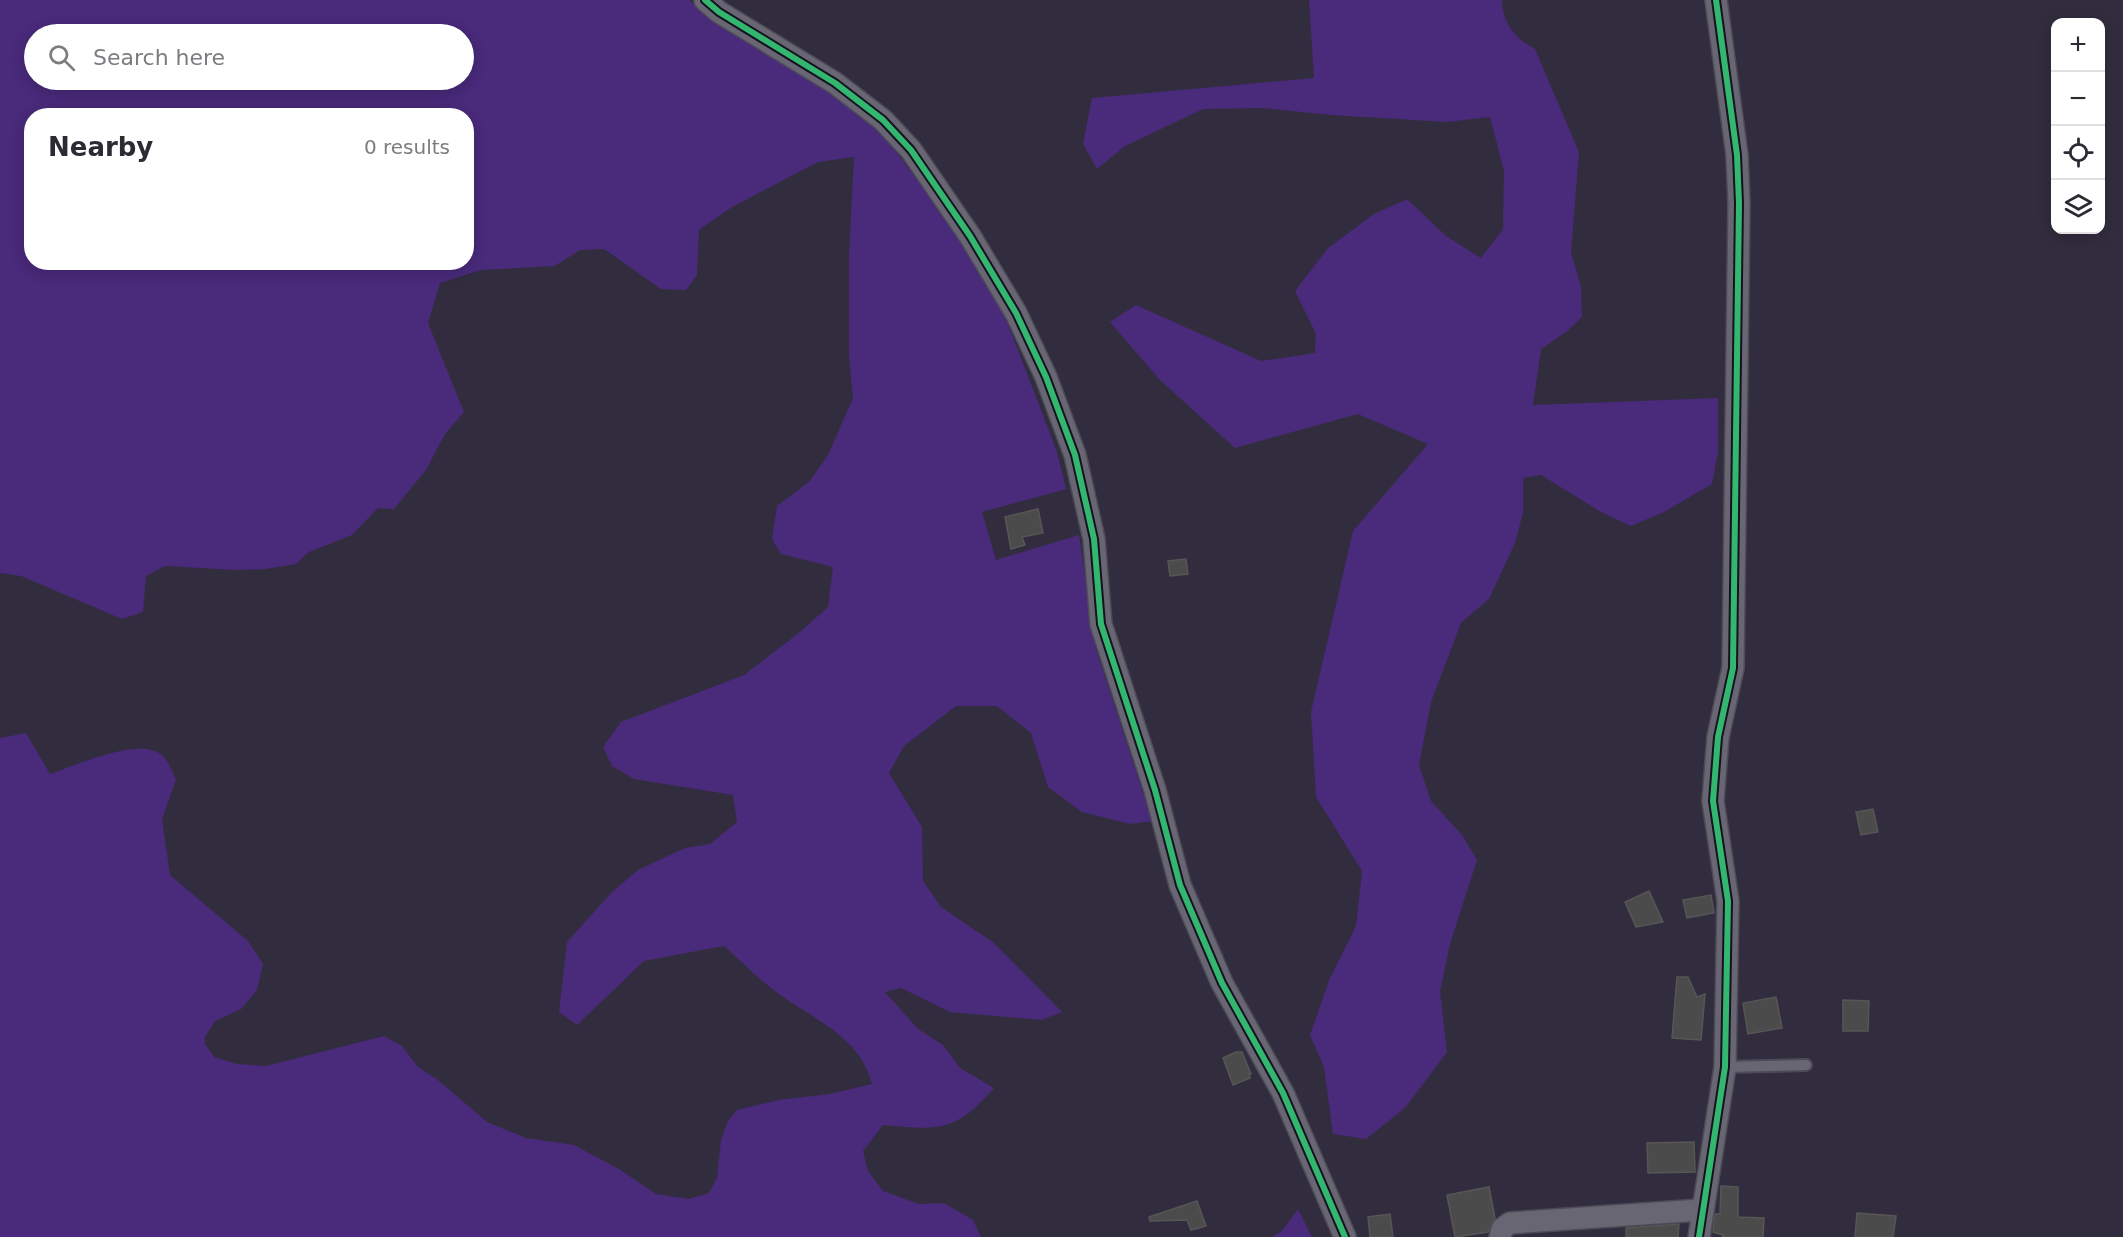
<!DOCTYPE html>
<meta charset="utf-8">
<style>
:root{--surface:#fff;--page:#f7f7f7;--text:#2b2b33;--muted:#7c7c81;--line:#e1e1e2}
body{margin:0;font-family:"DejaVu Sans",sans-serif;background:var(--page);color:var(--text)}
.controls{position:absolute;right:18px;top:18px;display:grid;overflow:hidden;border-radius:12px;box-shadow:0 3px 15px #0003}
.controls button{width:54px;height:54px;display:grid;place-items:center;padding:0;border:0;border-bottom:2px solid var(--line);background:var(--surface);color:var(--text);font:30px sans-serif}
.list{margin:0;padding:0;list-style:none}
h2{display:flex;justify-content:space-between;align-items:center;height:78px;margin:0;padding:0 24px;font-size:26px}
h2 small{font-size:20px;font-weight:400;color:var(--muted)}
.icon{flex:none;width:33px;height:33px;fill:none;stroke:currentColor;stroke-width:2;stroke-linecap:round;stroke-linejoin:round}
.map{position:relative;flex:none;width:2123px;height:1237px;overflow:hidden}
.search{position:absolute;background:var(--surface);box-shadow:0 3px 15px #0003;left:24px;top:24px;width:450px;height:66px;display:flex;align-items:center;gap:15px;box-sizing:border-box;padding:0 21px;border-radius:33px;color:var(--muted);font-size:22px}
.panel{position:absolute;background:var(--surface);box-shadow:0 3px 15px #0003;left:24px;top:108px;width:450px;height:162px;border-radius:24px}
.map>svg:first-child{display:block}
.green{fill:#492a7b;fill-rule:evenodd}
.building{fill:#4b4b4b;stroke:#575656;stroke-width:1.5}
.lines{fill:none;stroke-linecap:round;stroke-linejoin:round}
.service-casing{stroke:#4e4b58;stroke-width:14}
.minor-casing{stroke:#4e4b58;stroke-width:24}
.service{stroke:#696674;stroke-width:10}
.minor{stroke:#696674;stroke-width:21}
.cycleway-casing{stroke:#161220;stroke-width:10}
.cycleway{stroke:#33b770;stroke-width:6}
</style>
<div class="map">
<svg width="2123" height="1237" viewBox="0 0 2123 1237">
<rect width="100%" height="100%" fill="#322d3e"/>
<g class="green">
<path d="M0,0H689L713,19L831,93L883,134L935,204L1000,303L1057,452L1066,489L982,512L996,560L1079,535L1096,649L1152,821L1130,824L1082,812L1048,787L1031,733L997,706H956L904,746L889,773L922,827L923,881L941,907L994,943L1062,1012L1042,1020L950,1012L901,988L885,992L918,1029L943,1045L960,1068L994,1088C955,1133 939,1130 883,1125L863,1151L868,1171L883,1191L919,1204L944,1203L973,1220L981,1237H0V738L26,733L50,774C77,765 139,736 162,755C168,760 172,772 176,779L162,820L170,875L248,941L263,964L257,990L241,1009L215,1021L205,1037V1044L214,1057L237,1064L266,1066L384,1036L402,1046L418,1067L438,1080L487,1122L526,1138L574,1145L619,1169L656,1194L689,1199L709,1193L717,1178L721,1140L728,1121L737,1110L779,1100L830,1094L872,1084C860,1037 815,1020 779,994C759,980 742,962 724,946L644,961L577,1025L559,1012L567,942L612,892L638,870L685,848L710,844L737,822L733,795L634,779L612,766L603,747L621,722L744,675L800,632L828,607L833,567L781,554L772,539L777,506L810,481L828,455L853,398L849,356V256L854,157L818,162L732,207L699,230L697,275L686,290L661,289L604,249L580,250L555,266L481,270L440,283L428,323L464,412L445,434L426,470L394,509L378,508L352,535L309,552L296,564L265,569L236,570L165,566L146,576L143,612L122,619L21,576L0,573ZM34,34H464V80H34ZM32,116H466V262H32Z"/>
<path d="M1309,0H1502C1502,22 1515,39 1535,49L1579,152L1571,252L1581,287L1582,317L1566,332L1541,349L1533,405L1718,398V452L1712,484L1664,512L1631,526L1601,512L1541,475L1523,478V513L1515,543L1489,599L1461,623L1431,702L1419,765L1431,801L1462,835L1477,860L1450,944L1440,991L1447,1052L1405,1108L1366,1139L1333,1134L1324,1067L1310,1035L1330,978L1356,926L1362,871L1316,797L1311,712L1353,531L1428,444L1358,414L1235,448L1160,380L1110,322L1136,305L1261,361L1315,353L1316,334L1295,291L1328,248L1374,214L1407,199L1446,236L1481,258L1503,229L1504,171L1490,117L1447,122L1331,115L1264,108L1203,109L1125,146L1097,169L1083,144L1092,98L1314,78Z"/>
<path d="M1298,1209L1312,1237H1272L1282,1231Z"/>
</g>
<g class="building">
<path d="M1038,509L1043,533L1022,537L1025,545L1011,549L1005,517Z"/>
<path d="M1186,559L1188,574L1170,576L1168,561Z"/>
<path d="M1873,809L1878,832L1861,835L1856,812Z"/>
<path d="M1649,891L1663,922L1636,927L1625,902Z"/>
<path d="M1711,895L1714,913L1687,918L1683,900Z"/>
<path d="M1677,977H1688L1697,997L1705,994L1701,1040L1672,1038Z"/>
<path d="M1776,997L1782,1028L1748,1034L1743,1003Z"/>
<path d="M1843,1000L1869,1001L1868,1031H1843Z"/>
<path d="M1236,1052H1242L1251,1074H1249L1250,1078L1233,1085L1223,1058Z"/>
<path d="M1694,1142L1695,1172L1648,1173L1647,1143Z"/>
<path d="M1721,1186L1738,1187V1217L1764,1218L1763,1237H1722L1723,1235L1713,1232L1715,1214H1720Z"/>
<path d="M1489,1187L1495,1218L1488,1232L1455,1237L1447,1195Z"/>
<path d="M1197,1201L1206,1226L1191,1230L1187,1220L1150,1221L1149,1217Z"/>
<path d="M1857,1213L1896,1216L1893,1237H1855Z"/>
<path d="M1390,1214L1393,1237H1370L1368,1217Z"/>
<path d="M1679,1224L1678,1237H1626V1228Z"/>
</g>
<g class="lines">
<defs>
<path id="service" d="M1725,1067L1806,1065"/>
<g id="minor">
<path d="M705,0L719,12L835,83L883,120L911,150L935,185L970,236L1016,313L1046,377L1075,455L1094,539L1101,624L1155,790L1180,885L1222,983L1283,1093L1345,1237"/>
<path d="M1500,1237L1502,1229L1510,1223L1701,1210"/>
<path d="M1699,1237L1725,1067L1728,901L1713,801L1718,737L1733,668L1739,203L1737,155L1716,0"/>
</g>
</defs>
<use href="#service" class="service-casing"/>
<use href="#minor" class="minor-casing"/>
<use href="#service" class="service"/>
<use href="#minor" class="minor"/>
<defs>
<g id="cycleway">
<path d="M705,0L719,12L835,83L883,120L911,150L935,185L970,236L1016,313L1046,377L1075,455L1094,539L1101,624L1155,790L1180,885L1222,983L1283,1093L1345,1237"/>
<path d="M1699,1237L1725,1067L1728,901L1713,801L1718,737L1733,668L1739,203L1737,155L1716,0"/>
</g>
</defs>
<use href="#cycleway" class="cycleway-casing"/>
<use href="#cycleway" class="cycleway"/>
</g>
</svg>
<div class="controls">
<button>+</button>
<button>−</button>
<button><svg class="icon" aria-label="locate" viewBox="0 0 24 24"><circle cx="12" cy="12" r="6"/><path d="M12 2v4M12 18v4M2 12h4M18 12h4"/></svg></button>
<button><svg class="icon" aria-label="layers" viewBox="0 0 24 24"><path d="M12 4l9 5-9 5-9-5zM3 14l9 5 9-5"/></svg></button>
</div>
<div class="search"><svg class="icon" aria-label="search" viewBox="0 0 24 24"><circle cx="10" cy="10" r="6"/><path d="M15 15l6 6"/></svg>Search here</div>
<section class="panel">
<h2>Nearby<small>0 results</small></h2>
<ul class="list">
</ul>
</section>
</div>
